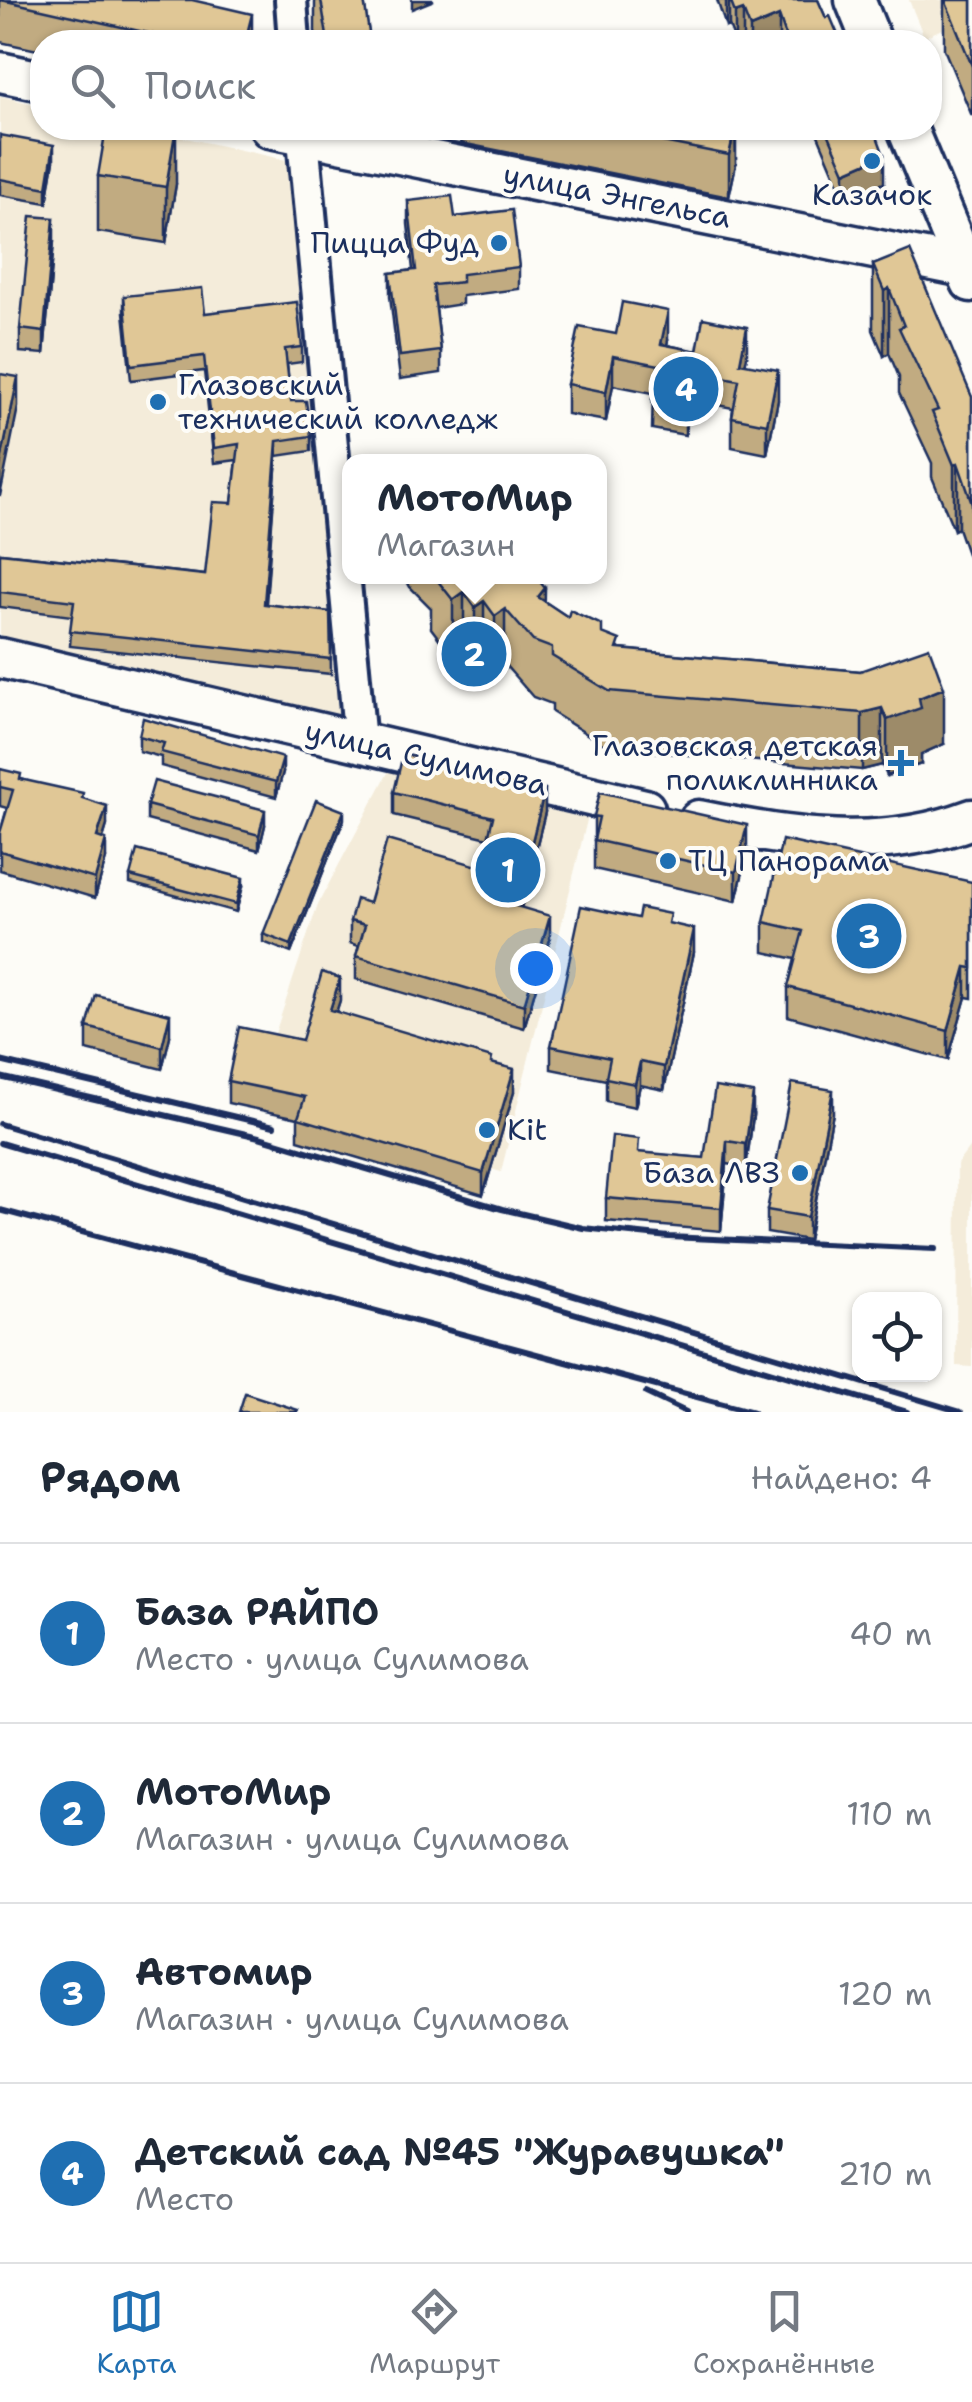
<!DOCTYPE html>
<html lang="ru">
<meta charset="utf-8">
<style>
:root{--surface:#fff;--page:#f2f2f3;--text:#1f2937;--muted:#747a83;--line:#e0e1e3;--accent:#1f6fb2}
body{margin:0;font-family:"Shantell Sans",sans-serif;background:var(--page);color:var(--text)}
.controls{position:absolute;right:30px;bottom:30px;display:grid;overflow:hidden;border-radius:20px;box-shadow:0 2px 8px #0004}
.controls button{width:90px;height:90px;display:grid;place-items:center;padding:0;border:0;border-bottom:2px solid var(--line);background:var(--surface);color:var(--text);font:50px sans-serif}
.you{position:absolute;left:535px;top:968px;width:35px;height:35px;margin:-25px;border:8px solid #fff;border-radius:50%;background:#1a73e8;box-shadow:0 0 0 15px #1a73e833}
.badge{display:grid;place-items:center;width:65px;height:65px;border-radius:50%;background:var(--accent);color:#fff;font-size:32px;font-weight:700}
.pin{position:absolute;translate:-50% -50%;border:5px solid #fff;box-shadow:0 2px 10px #0006}
.popup{position:absolute;left:342px;top:454px;width:265px;height:130px;box-sizing:border-box;display:grid;place-content:center;border-radius:20px;background:var(--surface);filter:drop-shadow(0 2px 8px #0005);font-size:32px;white-space:nowrap;color:var(--muted)}
.popup b{font-size:38px;color:var(--text)}
.popup::after{content:'';position:absolute;left:50%;top:100%;margin-left:-20px;border:20px solid transparent;border-top-color:var(--surface)}
.list{margin:0;padding:0;list-style:none}
h2{display:flex;justify-content:space-between;align-items:center;height:130px;margin:0;padding:0 40px;font-size:42px}
h2 small{font-size:32px;font-weight:400;color:var(--muted)}
.list li{display:grid;grid-template-columns:65px 1fr auto;gap:30px;align-items:center;box-sizing:border-box;height:180px;padding:0 40px;border-top:2px solid var(--line)}
.list b{display:block;font-size:38px;white-space:nowrap}
.list p{margin:0;font-size:32px;white-space:nowrap;color:var(--muted)}
.list em{font-size:32px;font-style:normal;color:var(--muted)}
.icon{flex:none;width:55px;height:55px;fill:none;stroke:currentColor;stroke-width:2;stroke-linecap:round;stroke-linejoin:round}
.map{position:relative;flex:none;width:972px;height:1412px;overflow:hidden}
.search{position:absolute;background:var(--surface);box-shadow:0 2px 8px #0004;left:30px;right:30px;top:30px;height:110px;display:flex;align-items:center;gap:25px;box-sizing:border-box;padding:0 35px;border-radius:40px;color:var(--muted);font-size:38px}
.sheet{height:850px;background:var(--surface)}
nav{display:flex;justify-content:space-around;align-items:center;box-sizing:border-box;height:140px;border-top:2px solid var(--line);background:var(--surface);font-size:28px;color:var(--muted)}
nav a{display:grid;justify-items:center;gap:5px}
nav .on{color:var(--accent)}
.map>svg:first-child{display:block}
.built{fill:#f4ecda}
.lines{fill:none;stroke-linecap:round;stroke-linejoin:round}
.minor-casing{stroke:#1b2f5e;stroke-width:38}
.major-casing{stroke:#1b2f5e;stroke-width:45}
.minor{stroke:#fdfcf7;stroke-width:30}
.major{stroke:#fdfcf7;stroke-width:38}
.rail{stroke:#1b2f5e;stroke-width:6}
.wall{fill:#c1ab81;stroke:#1b2f5e;stroke-width:2.5}
.shaded-wall{fill:#9d8b69;stroke:#1b2f5e;stroke-width:2.5}
.building{fill:#e0c796;stroke:#1b2f5e;stroke-width:2.5}
.poi-dot{fill:#1f6fb2;stroke:#fdfcf7;stroke-width:4}
.labels{text-anchor:middle;stroke-width:8;stroke-linejoin:round;paint-order:stroke}
.poi-label{font-size:30px;fill:#1b2f5e;stroke:#fdfcf7;text-anchor:end}
.street-label{font-size:30px;fill:#1b2f5e;stroke:#fdfcf7}
</style>
<div class="map">
<svg width="972" height="1412" viewBox="0 0 972 1412">
<rect width="100%" height="100%" fill="#fdfcf7"/>
<filter id="ink" filterUnits="userSpaceOnUse"><feTurbulence type="fractalNoise" baseFrequency=".01" numOctaves="2"/><feDisplacementMap in="SourceGraphic" scale="20" xChannelSelector="R" yChannelSelector="G"/><feConvolveMatrix kernelMatrix="1 2 1 2 8 2 1 2 1" color-interpolation-filters="sRGB"/></filter>
<g filter="url(#ink)">
<g class="built">
<path d="M909,0H972V16L924,37Z"/>
<path d="M0,96L42,106V128H140L291,161L351,721L0,642Z"/>
<path d="M390,769L588,816L501,1172L254,1097L318,904Z"/>
<path d="M972,1144V1367L956,1366L957,1164Z"/>
</g>
<g class="lines">
<defs>
<g id="minor">
<path d="M291,0L294,42"/>
<path d="M302,128L360,742"/>
</g>
<g id="major">
<path d="M855,0L872,42"/>
<path d="M0,72L42,81"/>
<path d="M270,128L964,267"/>
<path d="M907,128L971,282"/>
<path d="M0,658L645,809"/>
<path d="M699,820C792,839 881,853 972,819"/>
</g>
</defs>
<use href="#minor" class="minor-casing"/>
<use href="#major" class="major-casing"/>
<use href="#minor" class="minor"/>
<use href="#major" class="major"/>
<g class="rail">
<path d="M0,1061L274,1126"/>
<path d="M0,1077L259,1137L502,1209L583,1228L669,1237L935,1249"/>
<path d="M0,1124L961,1412"/>
<path d="M0,1143L907,1412"/>
<path d="M0,1210L753,1412"/>
<path d="M646,1393L686,1412"/>
</g>
</g>
<g class="wall">
<path d="M0,0L252,42H42V51L0,42Z"/>
<path d="M315,0H364L370,42H317L315,31Z"/>
<path d="M717,0H818L826,18L841,42H745L743,38L735,41L729,26L726,27Z"/>
<path d="M944,0H972V116L944,49Z"/>
<path d="M461,128H736V164L729,197L461,143Z"/>
<path d="M815,128H874L884,183L845,199Z"/>
<path d="M0,135L54,160L47,203L0,195Z"/>
<path d="M98,176L176,184L166,243L98,232Z"/>
<path d="M408,201L455,217L519,267V289L462,296V304L436,308L441,351V373L400,379L390,296V273L413,270L408,224Z"/>
<path d="M54,241L44,354L20,352V329Z"/>
<path d="M873,265L972,397V568L958,528L954,530L932,477V463L899,393V377L889,353L884,356L873,330Z"/>
<path d="M124,296L205,313L302,347V362L287,364L291,401L311,436V451L277,456L266,604L330,612L331,674L70,646L72,616L0,607V553L205,575L232,503L237,460L214,463L204,371L131,380L124,312Z"/>
<path d="M616,334L668,340L667,345L697,351L747,356L745,364L778,400L767,454L732,447V417L733,408L691,400L685,435L652,429L653,393L613,385L606,421L567,414V384Z"/>
<path d="M404,576H538L545,602L568,617L602,633L620,649L860,671L944,744L921,754V764L887,776L882,765L862,770L609,748L552,712V704L533,697L505,665L495,673L484,658L475,664L464,648L453,657L431,628V608L410,587Z"/>
<path d="M139,736L283,772L276,797L161,766V757L139,751Z"/>
<path d="M0,769L21,779L83,798L107,825L103,839L106,859L95,898L0,870V833L7,808L0,806Z"/>
<path d="M394,792L545,812L521,908L550,939L524,1028L356,979V956L359,946L350,943V921L369,903L481,867L488,838L394,815Z"/>
<path d="M147,805L265,825L259,850L147,820Z"/>
<path d="M594,816L747,855L736,901L594,869Z"/>
<path d="M344,819L291,953L263,942V934Z"/>
<path d="M130,876L243,886L236,912L130,883Z"/>
<path d="M972,882V998L966,997L948,1060L788,1016V987L795,959L764,952V922Z"/>
<path d="M670,924L694,952L664,1090L640,1085L635,1107L606,1101V1080L551,1069V1046Z"/>
<path d="M340,1000L336,1012L492,1063L514,1092L483,1195L298,1140V1118L228,1103V1081L302,1040Z"/>
<path d="M87,1027L170,1036L162,1069L87,1050Z"/>
<path d="M833,1113L808,1240L767,1233V1210Z"/>
<path d="M753,1116L746,1167L727,1164L721,1231L606,1221V1198L639,1153L704,1158Z"/>
</g>
<g class="shaded-wall">
<path d="M412,0H434L412,9Z"/>
<path d="M726,0H729V26L726,27Z"/>
<path d="M743,10V38L735,41V13Z"/>
<path d="M252,14V42H245Z"/>
<path d="M779,16V42H750V28Z"/>
<path d="M176,128V184L166,243V187Z"/>
<path d="M735,128L736,164L729,197V155Z"/>
<path d="M54,145V160L47,203V188Z"/>
<path d="M884,155V183L845,199V172Z"/>
<path d="M54,218V241L44,354V332Z"/>
<path d="M889,288V353L884,356V291Z"/>
<path d="M668,311V340L661,373V344Z"/>
<path d="M747,327V356L740,393V363Z"/>
<path d="M613,356V385L606,421V392Z"/>
<path d="M778,370V400L767,454V424Z"/>
<path d="M691,371V400L685,435V405Z"/>
<path d="M18,377V407L0,496V466Z"/>
<path d="M277,441V456L264,619V604Z"/>
<path d="M958,463V528L954,530V465Z"/>
<path d="M533,576H538V597L545,588L544,645Z"/>
<path d="M464,592V648L453,657V600Z"/>
<path d="M484,601V658L475,664V607Z"/>
<path d="M505,609V665L495,673V616Z"/>
<path d="M944,688V744L921,754V764L887,776V720L919,698Z"/>
<path d="M882,708V765L862,770V713Z"/>
<path d="M283,758V772L276,797V782Z"/>
<path d="M545,789V812L516,929V906Z"/>
<path d="M107,806V825L97,857V837Z"/>
<path d="M265,810V825L259,850V835Z"/>
<path d="M344,811V819L291,953V945Z"/>
<path d="M747,825V855L736,901V872Z"/>
<path d="M106,840V859L95,898V879Z"/>
<path d="M243,878V886L236,912V904Z"/>
<path d="M550,916V939L524,1028V1005Z"/>
<path d="M694,929V952L664,1090V1067Z"/>
<path d="M966,967V997L948,1060V1031Z"/>
<path d="M340,978V1000L330,1032V1010Z"/>
<path d="M170,1014V1036L162,1069V1047Z"/>
<path d="M640,1062V1085L635,1107V1084Z"/>
<path d="M514,1069V1092L483,1195V1173Z"/>
<path d="M833,1090V1113L808,1240V1217Z"/>
<path d="M753,1093V1116L746,1167V1144Z"/>
<path d="M727,1141V1164L721,1231V1208Z"/>
</g>
<g class="building">
<path d="M2,0H192L252,14L245,42H188Z"/>
<path d="M321,0H364L370,39L344,42H328Z"/>
<path d="M730,0H818L826,18L830,16L841,42H788L779,16L750,28L743,10L735,13Z"/>
<path d="M945,0H972V66Z"/>
<path d="M594,31L611,34L609,42H592Z"/>
<path d="M106,128H176L166,187L98,176Z"/>
<path d="M592,128H735L729,155Z"/>
<path d="M826,128H874L884,155L845,172Z"/>
<path d="M0,135L54,145L47,188L0,179Z"/>
<path d="M452,196L455,217L512,210L519,267L462,274V282L433,285L441,351L400,356L390,273L416,270L408,201Z"/>
<path d="M31,216L54,218L44,332L20,329Z"/>
<path d="M910,250L972,397V503L958,463L954,465L932,412L938,410L899,328L904,326L889,288L884,291L873,265Z"/>
<path d="M202,288L205,313L297,302L302,347L285,349L291,401H306L311,436L277,441L264,604L330,612L331,659L70,631L74,601L0,592V553L205,575L213,502L232,503L239,444L214,448L204,356L131,365L124,296Z"/>
<path d="M622,302L668,311L661,344L697,351L703,318L747,327L740,363L778,370L767,424L732,417L739,380L691,371L685,405L652,399L659,365L613,356L606,392L567,384L579,327L616,334Z"/>
<path d="M0,374L18,377L0,466Z"/>
<path d="M434,576H535L545,588L538,597L568,617L570,610L602,625V633L620,640L617,649L860,671L929,647L944,688L919,698L921,708L887,720L882,708L862,713L609,691L552,656V648L533,641L505,609L495,616L484,601L475,607L464,592L453,600Z"/>
<path d="M143,718L283,758L276,782L161,752L164,743L139,736Z"/>
<path d="M403,754L545,789L516,906L550,916L524,1005L356,956L365,925L350,921L356,899L369,903L387,840L481,867L493,817L394,792Z"/>
<path d="M0,769L21,774L20,779L83,793L82,798L107,806L97,837L106,840L95,879L0,851V833L13,790L0,787Z"/>
<path d="M154,781L265,810L259,835L147,805Z"/>
<path d="M600,792L747,825L736,872L594,840L599,817L594,816Z"/>
<path d="M316,800L344,811L291,945L263,934Z"/>
<path d="M782,840L972,882V968L966,967L948,1031L788,987L803,931L764,922Z"/>
<path d="M137,850L243,878L236,904L130,876Z"/>
<path d="M581,906L638,918L640,908L670,914L668,923L694,929L664,1067L640,1062L635,1084L606,1078L610,1058L551,1046Z"/>
<path d="M322,972L340,978L330,1010L492,1058L491,1063L514,1069L483,1173L298,1118L305,1097L228,1081L239,1027L302,1040Z"/>
<path d="M96,995L170,1014L162,1047L87,1027Z"/>
<path d="M792,1083L833,1090L808,1217L767,1210Z"/>
<path d="M715,1087L753,1093L746,1144L727,1141L721,1208L606,1198L612,1136L639,1139L638,1152L704,1158Z"/>
<path d="M245,1393L298,1410L297,1412H239Z"/>
</g>
</g>
<g class="poi-dot">
<circle cx="872" cy="161" r="10"/>
<circle cx="499" cy="243" r="10"/>
<circle cx="158" cy="402" r="10"/>
<path d="M896 748h10v10h10v10h-10v10h-10v-10h-10v-10h10z"/>
<circle cx="668" cy="861" r="10"/>
<circle cx="487" cy="1130" r="10"/>
<circle cx="800" cy="1173" r="10"/>
</g>
<g class="labels">
<g class="poi-label">
<text x="872" y="205" text-anchor="middle">Казачок</text>
<text x="479" y="253">Пицца Фуд</text>
<text x="178" y="395" text-anchor="start">Глазовский<tspan x="178" dy="34">технический колледж</tspan></text>
<text x="878" y="756">Глазовская детская<tspan x="878" dy="34">поликлинника</tspan></text>
<text x="688" y="871" text-anchor="start">ТЦ Панорама</text>
<text x="507" y="1140" text-anchor="start">Kit</text>
<text x="780" y="1183">База ЛВЗ</text>
</g>
<g class="street-label">
<text transform="translate(617 196) rotate(11)" y="10">улица Энгельса</text>
<text transform="translate(426 758) rotate(13)" y="10">улица Сулимова</text>
</g>
</g>
</svg>
<div class="controls">
<button><svg class="icon" aria-label="locate" viewBox="0 0 24 24"><circle cx="12" cy="12" r="6"/><path d="M12 2v4M12 18v4M2 12h4M18 12h4"/></svg></button>
</div>
<div class="you"></div>
<div class="pin badge" style="left:508px;top:870px">1</div>
<div class="pin badge" style="left:474px;top:654px">2</div>
<div class="popup"><b>МотоМир</b>Магазин</div>
<div class="pin badge" style="left:869px;top:936px">3</div>
<div class="pin badge" style="left:686px;top:389px">4</div>
<div class="search"><svg class="icon" aria-label="search" viewBox="0 0 24 24"><circle cx="10" cy="10" r="6"/><path d="M15 15l6 6"/></svg>Поиск</div>
</div>
<section class="sheet">
<h2>Рядом<small>Найдено: 4</small></h2>
<ul class="list">
<li><span class="badge">1</span><div><b>База РАЙПО</b><p>Место · улица Сулимова</p></div><em>40 m</em></li>
<li><span class="badge">2</span><div><b>МотоМир</b><p>Магазин · улица Сулимова</p></div><em>110 m</em></li>
<li><span class="badge">3</span><div><b>Автомир</b><p>Магазин · улица Сулимова</p></div><em>120 m</em></li>
<li><span class="badge">4</span><div><b>Детский сад №45 &quot;Журавушка&quot;</b><p>Место</p></div><em>210 m</em></li>
</ul>
</section>
<nav>
<a class="on"><svg class="icon" aria-label="map" viewBox="0 0 24 24"><path d="M3 6l6-2 6 2 6-2v14l-6 2-6-2-6 2zM9 4v14M15 6v14"/></svg>Карта</a>
<a><svg class="icon" aria-label="directions" viewBox="0 0 24 24"><path d="M12 3l9 9-9 9-9-9zM9 14v-3h6M13 9l2 2-2 2"/></svg>Маршрут</a>
<a><svg class="icon" aria-label="saved" viewBox="0 0 24 24"><path d="M7 4h10v16l-5-4-5 4z"/></svg>Сохранённые</a>
</nav>
